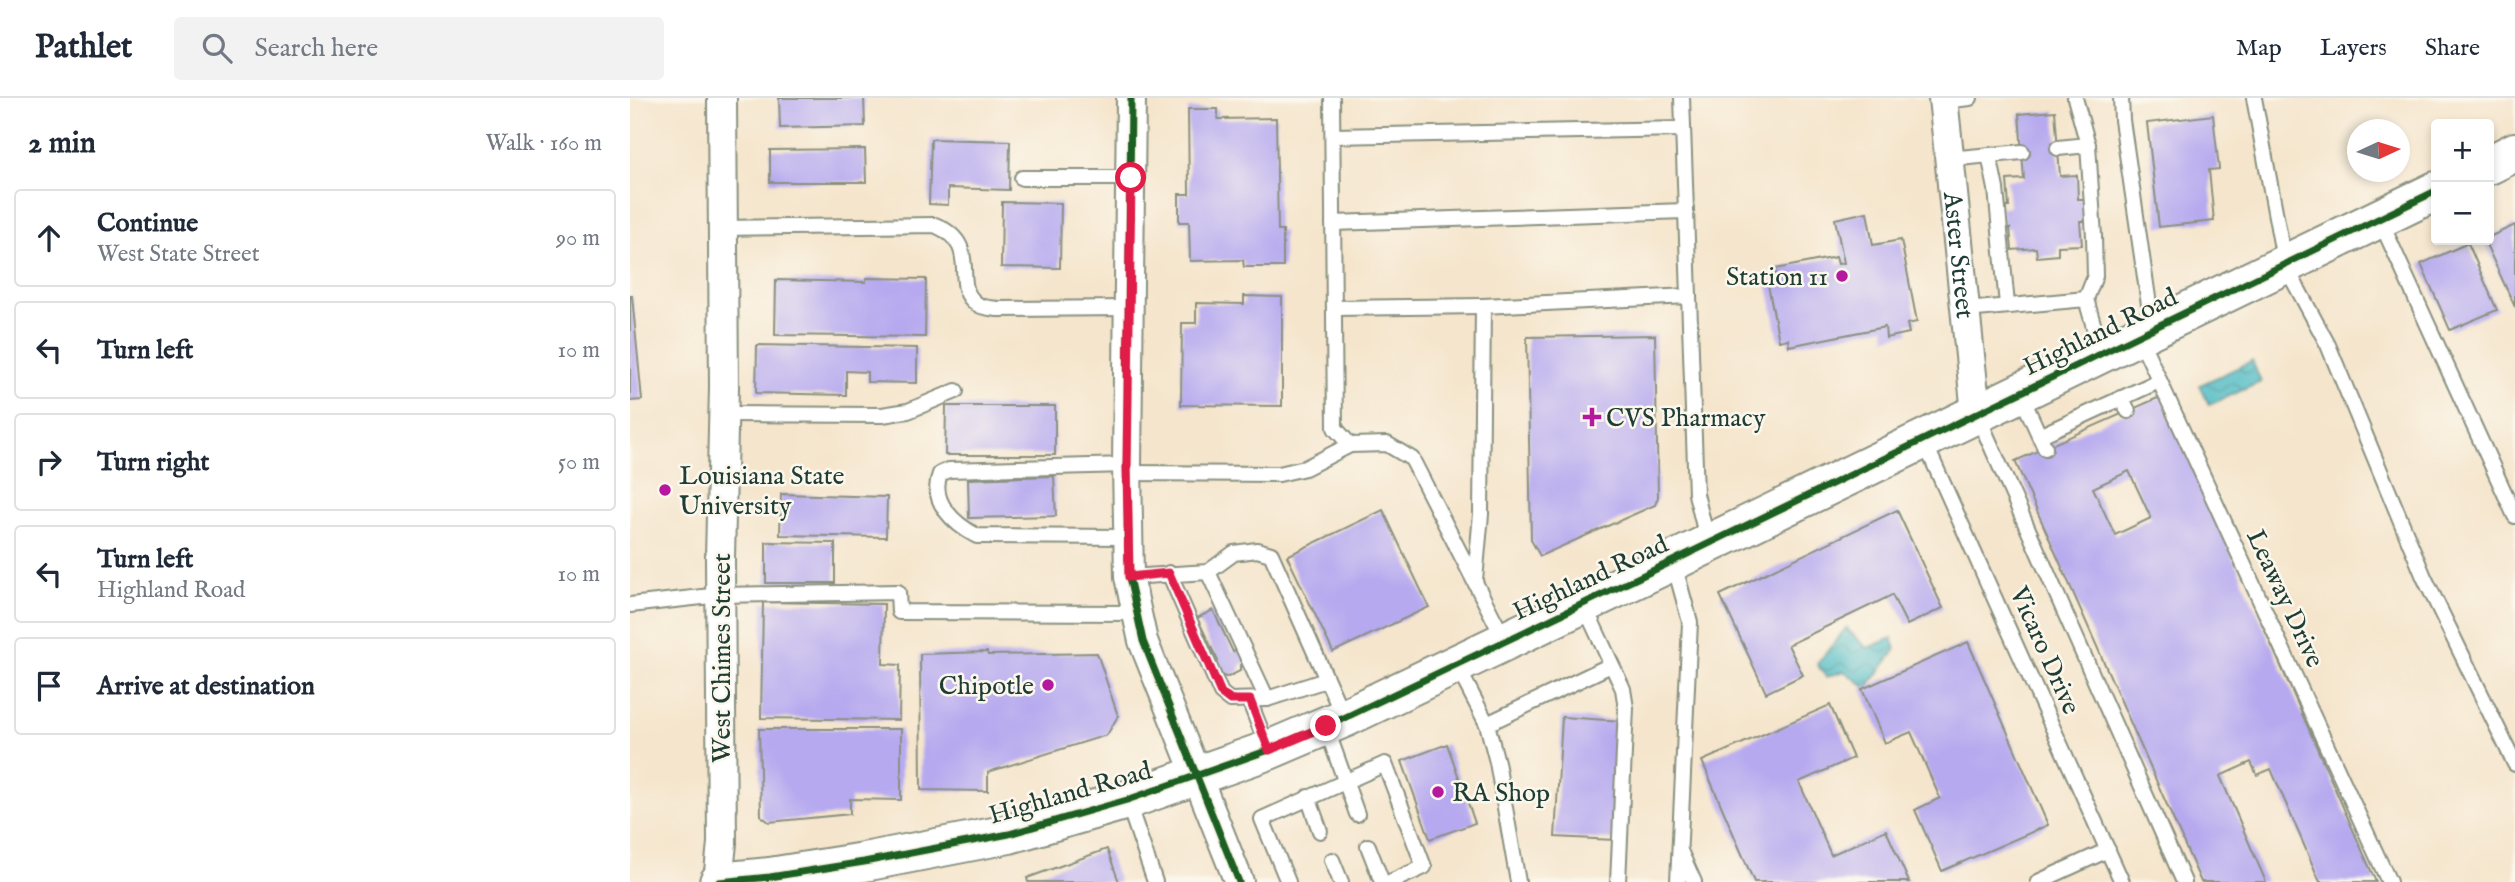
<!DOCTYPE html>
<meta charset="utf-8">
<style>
:root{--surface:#fff;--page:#f2f2f3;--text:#1f2937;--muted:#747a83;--line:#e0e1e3}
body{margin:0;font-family:"IM FELL English",serif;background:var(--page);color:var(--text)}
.controls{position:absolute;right:21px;top:21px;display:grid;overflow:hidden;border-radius:7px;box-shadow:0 4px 10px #0003}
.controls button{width:63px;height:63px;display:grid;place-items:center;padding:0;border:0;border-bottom:2px solid var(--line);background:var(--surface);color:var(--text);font:35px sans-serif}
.compass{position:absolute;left:1717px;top:21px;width:63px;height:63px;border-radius:50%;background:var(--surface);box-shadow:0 4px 10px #0003;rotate:86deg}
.stop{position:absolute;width:21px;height:21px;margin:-16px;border:5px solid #e11d48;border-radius:50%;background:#fff}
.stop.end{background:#e11d48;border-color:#fff;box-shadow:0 2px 7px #0008}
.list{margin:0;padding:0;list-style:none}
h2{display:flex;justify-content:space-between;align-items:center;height:91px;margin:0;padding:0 28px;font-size:30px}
h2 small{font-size:23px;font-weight:400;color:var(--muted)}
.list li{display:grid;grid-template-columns:46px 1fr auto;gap:21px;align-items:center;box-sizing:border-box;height:98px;margin:0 14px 14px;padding:0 14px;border:2px solid var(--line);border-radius:7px}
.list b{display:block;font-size:26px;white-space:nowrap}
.list p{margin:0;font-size:23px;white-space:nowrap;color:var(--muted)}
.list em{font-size:23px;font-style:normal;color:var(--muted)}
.icon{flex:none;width:38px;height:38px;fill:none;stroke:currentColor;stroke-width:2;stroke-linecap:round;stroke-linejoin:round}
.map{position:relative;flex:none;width:1885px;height:784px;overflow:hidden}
header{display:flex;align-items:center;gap:42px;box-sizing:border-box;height:98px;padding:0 35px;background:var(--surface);border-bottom:2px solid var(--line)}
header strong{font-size:33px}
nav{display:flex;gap:38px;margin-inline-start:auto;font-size:24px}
.search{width:490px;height:63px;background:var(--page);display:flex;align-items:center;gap:18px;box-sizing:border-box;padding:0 24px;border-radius:7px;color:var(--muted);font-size:26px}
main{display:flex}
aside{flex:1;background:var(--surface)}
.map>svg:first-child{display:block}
.water{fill:url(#water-waves);stroke:#367c7c;stroke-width:2}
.building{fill:#b6a9ef;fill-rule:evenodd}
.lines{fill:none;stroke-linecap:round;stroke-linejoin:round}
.lane-casing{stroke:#8a9180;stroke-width:18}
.street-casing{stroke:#8a9180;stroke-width:32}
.secondary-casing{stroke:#8a9180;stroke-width:42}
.lane{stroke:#fff;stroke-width:14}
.street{stroke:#fff;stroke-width:28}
.secondary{stroke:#fff;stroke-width:38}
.cycleway-casing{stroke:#fbf7ec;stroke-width:11}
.cycleway{stroke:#1b5e20;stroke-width:7}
.route{stroke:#e11d48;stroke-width:9}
.poi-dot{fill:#b5179e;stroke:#fbf7ec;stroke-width:2.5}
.labels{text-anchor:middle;stroke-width:5;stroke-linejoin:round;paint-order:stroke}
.street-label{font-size:26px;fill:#1f3d34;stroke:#fbf7ec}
.poi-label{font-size:26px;fill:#1f3d34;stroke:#fbf7ec;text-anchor:start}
</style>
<header>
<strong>Pathlet</strong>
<div class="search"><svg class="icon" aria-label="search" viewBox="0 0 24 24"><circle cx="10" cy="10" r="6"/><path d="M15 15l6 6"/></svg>Search here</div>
<nav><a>Map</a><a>Layers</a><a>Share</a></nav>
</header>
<main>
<aside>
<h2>2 min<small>Walk · 160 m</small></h2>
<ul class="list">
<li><svg class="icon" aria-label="ahead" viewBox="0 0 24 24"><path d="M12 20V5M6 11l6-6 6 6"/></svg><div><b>Continue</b><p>West State Street</p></div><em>90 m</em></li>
<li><svg class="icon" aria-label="left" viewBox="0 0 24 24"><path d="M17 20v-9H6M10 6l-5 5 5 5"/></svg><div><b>Turn left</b></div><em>10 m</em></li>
<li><svg class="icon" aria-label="right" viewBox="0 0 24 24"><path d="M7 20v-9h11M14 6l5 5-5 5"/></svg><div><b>Turn right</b></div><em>50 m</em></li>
<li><svg class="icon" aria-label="left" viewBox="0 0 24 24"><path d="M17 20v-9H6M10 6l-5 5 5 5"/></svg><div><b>Turn left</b><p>Highland Road</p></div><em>10 m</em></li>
<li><svg class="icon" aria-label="arrive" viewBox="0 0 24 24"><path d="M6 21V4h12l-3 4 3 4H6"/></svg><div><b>Arrive at destination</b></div></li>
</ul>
</aside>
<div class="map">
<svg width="1885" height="784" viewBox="0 0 1885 784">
<defs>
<pattern id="water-waves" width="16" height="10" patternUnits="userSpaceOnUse" patternTransform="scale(1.75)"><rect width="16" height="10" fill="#4cbac4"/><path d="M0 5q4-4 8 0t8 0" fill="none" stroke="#3f98a0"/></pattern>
</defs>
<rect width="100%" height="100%" fill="#fbf7ec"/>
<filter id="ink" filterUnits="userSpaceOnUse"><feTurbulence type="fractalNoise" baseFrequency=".0143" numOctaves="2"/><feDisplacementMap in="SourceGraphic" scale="14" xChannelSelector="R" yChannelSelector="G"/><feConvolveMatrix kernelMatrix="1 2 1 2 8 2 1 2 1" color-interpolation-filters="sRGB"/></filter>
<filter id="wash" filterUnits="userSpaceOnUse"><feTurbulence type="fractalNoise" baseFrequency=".00686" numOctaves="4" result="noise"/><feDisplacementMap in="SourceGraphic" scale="28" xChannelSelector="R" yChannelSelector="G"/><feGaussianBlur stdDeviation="1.57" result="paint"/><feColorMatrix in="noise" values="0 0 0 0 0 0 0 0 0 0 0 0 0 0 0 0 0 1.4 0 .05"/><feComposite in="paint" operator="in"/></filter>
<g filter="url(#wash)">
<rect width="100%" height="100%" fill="#f5e5cc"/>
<g class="water">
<path d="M1622,263L1631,284L1579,307L1570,287Z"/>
<path d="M1216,530L1237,550L1262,540L1266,551L1237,590L1214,573L1196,579L1187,566Z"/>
</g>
<g id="blocks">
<g class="building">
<path d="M149,0H234L235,28L150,30Z"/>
<path d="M558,11H588V21L646,20L648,133H653V169H614L613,162L560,163L559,124H549V96H559Z"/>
<path d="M1425,13L1430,78L1447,77L1448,101H1454L1456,123H1450L1452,147L1428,148V157L1407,159L1406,150L1382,152L1380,130H1373L1371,109H1379L1377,82L1394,81L1389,16Z"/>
<path d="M1583,17L1589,71L1579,72L1584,123L1529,129L1517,25Z"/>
<path d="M301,41L380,43L379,92L318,90V107L299,106Z"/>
<path d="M235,51L236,84H140V52Z"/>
<path d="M372,104L431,105L430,170L371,169Z"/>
<path d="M1237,114L1243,147L1271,142L1287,224L1277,226L1279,235L1256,240L1255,229L1159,248L1158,241L1149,243L1138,187L1148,186L1145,171L1206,159L1208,166L1214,165L1205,121Z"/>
<path d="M1885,127V209L1854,142H1859V139Z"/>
<path d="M1838,145L1867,212L1820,232L1791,166Z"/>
<path d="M236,180L296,181L295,239L145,237L146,182L236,184Z"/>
<path d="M0,198H2L12,302L0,303Z"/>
<path d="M614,198L652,199V308L551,307L552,225H566V205L614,206Z"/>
<path d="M1025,237L1028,399L1025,407L910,458L901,442L897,239Z"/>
<path d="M127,247L287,250V285L237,284V274L216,273V297L126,295Z"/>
<path d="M1532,298L1746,784H1690L1641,671L1627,677L1621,664L1590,678L1636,784H1571L1385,363ZM1499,373L1521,420L1485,437L1463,390Z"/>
<path d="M316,308H425V357H315Z"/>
<path d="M424,378L426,418L339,420L338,381Z"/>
<path d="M151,396L257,399L256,439L150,437Z"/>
<path d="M753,412L799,509L703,554L657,458Z"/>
<path d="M1267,412L1313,510L1277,527L1262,497L1158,547L1173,577L1136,595L1090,497Z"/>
<path d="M136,444L205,445V485H136Z"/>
<path d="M133,504L254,506L253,566L270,567L269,622L131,620Z"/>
<path d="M583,512L603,554L612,549L619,563L610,567V573L598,579L591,578L585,565L588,563L567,520Z"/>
<path d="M1338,544L1418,727L1312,773L1285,712L1310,700L1281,634L1255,645L1232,591Z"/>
<path d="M357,554L358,557L467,555L488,618L477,637L358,674V693L291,692L290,556Z"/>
<path d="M1200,607L1223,660L1169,684L1201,757L1256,732L1279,784H1124L1072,663Z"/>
<path d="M932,619L991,623L984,742L925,739Z"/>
<path d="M129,631H271V702L220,701V716L139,724L131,718Z"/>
<path d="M817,646L845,725L800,741L772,663Z"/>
<path d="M477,751L489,784H398L397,780Z"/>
</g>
</g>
</g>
<g filter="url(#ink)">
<use href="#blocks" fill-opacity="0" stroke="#8a9180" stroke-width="2"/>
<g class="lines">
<defs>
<g id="lane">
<path d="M702,0L705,330L720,347L757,346L782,361L874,541"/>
<path d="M1052,0L1066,396L1078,445"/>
<path d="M1445,0L1458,47L1464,138L1465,178L1456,201"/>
<path d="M1491,0L1492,22L1522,227"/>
<path d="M1624,0L1655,167L1698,247L1794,479L1885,666"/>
<path d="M1313,3L1340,0"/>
<path d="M703,38L1053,31"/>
<path d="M1428,50L1458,47"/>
<path d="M1359,57L1366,91L1377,207"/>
<path d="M1319,61L1392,54"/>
<path d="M392,80H501"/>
<path d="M1750,122L1885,418"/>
<path d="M703,125L1055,113"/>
<path d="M92,130L305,127C354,148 319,187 347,206C352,210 361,210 368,211L499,210"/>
<path d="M704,210L853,208"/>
<path d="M1336,212L1456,201L1471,254"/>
<path d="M1509,238L1759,784"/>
<path d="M1390,295L1415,350"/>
<path d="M1491,300L1498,313"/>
<path d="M93,316L252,317L278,313L326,293"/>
<path d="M1347,316L1554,784"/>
<path d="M1409,338L1529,283"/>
<path d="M1294,343L1492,784"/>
<path d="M497,367L319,372L310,376C299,403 324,426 347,438L498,439"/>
<path d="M497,375L649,376L675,370L720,347"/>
<path d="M1044,466L1060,524L1048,784"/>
<path d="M578,474L637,601"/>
<path d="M539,475L591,595L600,602L637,601L696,582"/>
<path d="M499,479L578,474L604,455L627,452L641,456L714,620"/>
<path d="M845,482L851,416L853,208L1059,198"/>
<path d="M0,507L90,497L268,494L269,514L506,515"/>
<path d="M954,507L993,591L996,610L988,784"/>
<path d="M827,568L857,626L867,664L888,784"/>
<path d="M619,602L638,650"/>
<path d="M857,626L981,567"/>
<path d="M696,629L727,716"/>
<path d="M678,699L690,733"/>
<path d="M497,702L525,784"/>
<path d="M738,748L752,784"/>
<path d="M1050,753L1064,784"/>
<path d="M702,762L711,784"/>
<path d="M658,784L632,721L755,666L794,769L760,784"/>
<path d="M1408,784L1478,752"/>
</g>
<g id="street">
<path d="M501,0L497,367L499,479L513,543L609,784"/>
<path id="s1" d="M1313,0L1346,315"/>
<path d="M88,784L92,745L90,460L94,289L92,0"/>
</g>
<g id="secondary">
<path d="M1859,67L1885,54"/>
<path d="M89,784L140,779L234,764L379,736L497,702L639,652L714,620L1043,463L1806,93"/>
</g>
</defs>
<use href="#lane" class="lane-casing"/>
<use href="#street" class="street-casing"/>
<use href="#secondary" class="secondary-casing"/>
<use href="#lane" class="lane"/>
<use href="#street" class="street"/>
<use href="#secondary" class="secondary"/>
<defs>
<g id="cycleway">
<path d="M501,0L497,367L499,479L513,543L609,784"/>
<path d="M89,784L140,779L234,764L379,736L497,702L639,652L714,620L1043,463L1806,93"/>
</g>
</defs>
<use href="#cycleway" class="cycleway-casing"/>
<use href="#cycleway" class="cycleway"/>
</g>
</g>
<g class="lines" filter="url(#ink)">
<path class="route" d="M501,80L497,367L499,479L539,475L591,595L600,602H620L639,652L696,628"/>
</g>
<g class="poi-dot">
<circle cx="1212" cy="178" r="7"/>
<path d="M958.5 308.5h7v7h7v7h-7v7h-7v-7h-7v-7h7z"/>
<circle cx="35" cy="392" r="7"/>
<circle cx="418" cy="587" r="7"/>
<circle cx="808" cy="694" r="7"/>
</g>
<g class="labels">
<g class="street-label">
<text dy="9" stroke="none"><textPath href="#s1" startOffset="158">Aster Street</textPath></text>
<text transform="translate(1470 233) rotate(-26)" y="9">Highland Road</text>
<text transform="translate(960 479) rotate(-25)" y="9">Highland Road</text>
<text transform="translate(1656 500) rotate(65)" y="9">Leaway Drive</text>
<text transform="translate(1416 552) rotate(66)" y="9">Vicaro Drive</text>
<text transform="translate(91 560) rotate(-90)" y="9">West Chimes Street</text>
<text transform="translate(440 694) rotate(-16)" y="9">Highland Road</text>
</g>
<g class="poi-label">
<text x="1198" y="187" text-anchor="end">Station 11</text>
<text x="976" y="328">CVS Pharmacy</text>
<text x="49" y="386">Louisiana State<tspan x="49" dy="30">University</tspan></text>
<text x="404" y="596" text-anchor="end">Chipotle</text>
<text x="822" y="703">RA Shop</text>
</g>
</g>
</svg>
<div class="controls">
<button>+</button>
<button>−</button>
</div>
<svg class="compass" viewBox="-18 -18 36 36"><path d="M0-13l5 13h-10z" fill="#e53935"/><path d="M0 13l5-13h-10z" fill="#747a83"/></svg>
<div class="stop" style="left:501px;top:80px"></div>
<div class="stop end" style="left:696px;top:628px"></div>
</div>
</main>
